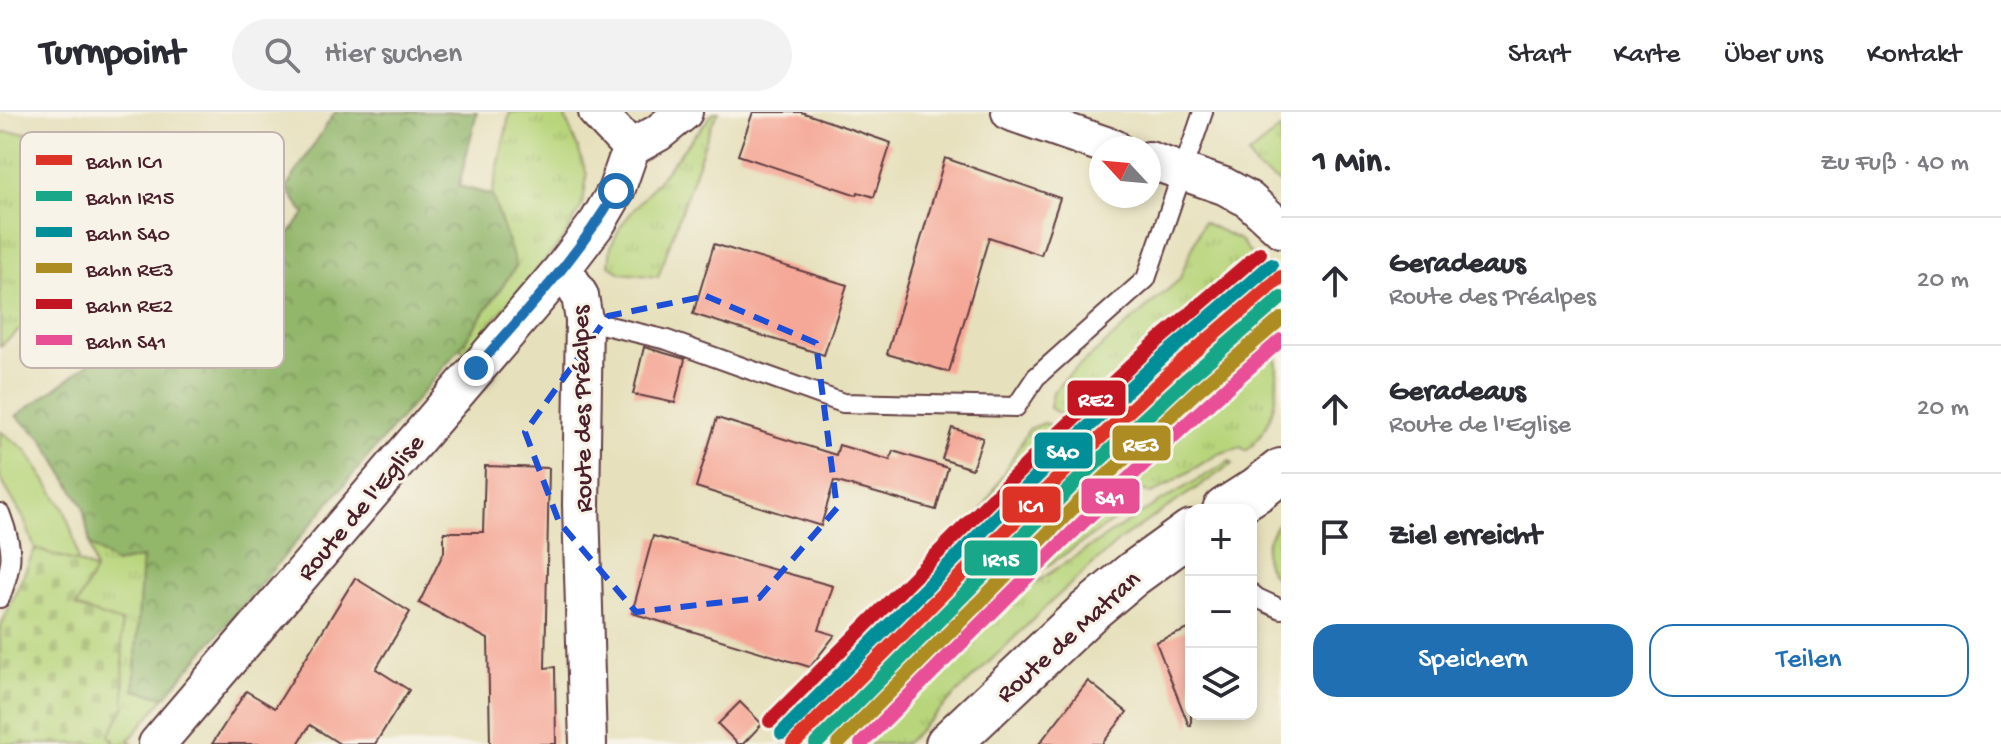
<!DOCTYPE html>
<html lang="de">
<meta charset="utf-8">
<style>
:root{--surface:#fff;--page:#f2f2f3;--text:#2b2b33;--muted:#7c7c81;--line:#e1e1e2;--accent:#1f6fb2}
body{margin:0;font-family:"Gochi Hand",sans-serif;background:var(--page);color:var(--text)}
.controls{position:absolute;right:24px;bottom:24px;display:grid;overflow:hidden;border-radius:16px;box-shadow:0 4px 12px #0003}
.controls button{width:72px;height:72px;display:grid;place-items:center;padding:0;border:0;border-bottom:2px solid var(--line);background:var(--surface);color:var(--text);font:40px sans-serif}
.compass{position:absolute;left:1089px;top:24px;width:72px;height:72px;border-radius:50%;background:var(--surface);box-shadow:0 4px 12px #0003;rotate:296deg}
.stop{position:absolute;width:24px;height:24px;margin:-18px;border:6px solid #1f6fb2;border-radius:50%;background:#fff}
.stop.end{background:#1f6fb2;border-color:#fff;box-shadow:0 2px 8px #0008}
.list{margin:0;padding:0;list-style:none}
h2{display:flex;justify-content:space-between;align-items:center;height:104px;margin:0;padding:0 32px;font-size:34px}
h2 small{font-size:26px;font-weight:400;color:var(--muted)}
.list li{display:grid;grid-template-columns:52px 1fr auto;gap:24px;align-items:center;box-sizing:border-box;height:128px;padding:0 32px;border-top:2px solid var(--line)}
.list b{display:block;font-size:30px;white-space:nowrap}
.list p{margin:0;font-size:26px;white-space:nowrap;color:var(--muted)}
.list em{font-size:26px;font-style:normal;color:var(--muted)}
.actions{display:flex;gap:16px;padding:24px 32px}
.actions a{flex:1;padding:18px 0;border:2px solid var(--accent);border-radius:24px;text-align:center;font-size:28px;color:var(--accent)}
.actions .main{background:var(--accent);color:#fff}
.icon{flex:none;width:44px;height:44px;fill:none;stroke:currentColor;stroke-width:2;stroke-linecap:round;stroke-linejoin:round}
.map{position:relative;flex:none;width:1281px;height:632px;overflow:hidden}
header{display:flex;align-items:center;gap:48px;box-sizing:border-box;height:112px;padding:0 40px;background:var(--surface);border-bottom:2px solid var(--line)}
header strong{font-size:38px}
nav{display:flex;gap:44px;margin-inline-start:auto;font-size:28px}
.search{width:560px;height:72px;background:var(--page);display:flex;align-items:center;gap:20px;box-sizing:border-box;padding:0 28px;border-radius:44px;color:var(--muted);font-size:30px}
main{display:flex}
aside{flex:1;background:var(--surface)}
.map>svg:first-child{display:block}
.industrial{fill:#cec1ba}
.grass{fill:url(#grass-tufts);stroke:#817a53;stroke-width:2}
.forest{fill:url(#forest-crowns);stroke:#6e6a4b;stroke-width:2}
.cemetery{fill:url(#cemetery-stones);stroke:#817a53;stroke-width:2}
.garden{fill:#b8d57b;stroke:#817a53;stroke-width:2}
.building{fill:#f5a897}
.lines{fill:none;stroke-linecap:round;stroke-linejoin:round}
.lane-casing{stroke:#613c41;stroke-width:22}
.street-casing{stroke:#613c41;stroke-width:40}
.secondary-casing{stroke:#613c41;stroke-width:48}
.lane{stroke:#fff;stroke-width:18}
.street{stroke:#fff;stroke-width:36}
.secondary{stroke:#fff;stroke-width:44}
.rail-1-casing{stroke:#f7f3e8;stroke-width:20}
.rail-2-casing{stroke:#f7f3e8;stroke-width:20}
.rail-3-casing{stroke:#f7f3e8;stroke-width:20}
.rail-4-casing{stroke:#f7f3e8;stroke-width:20}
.rail-5-casing{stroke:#f7f3e8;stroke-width:20}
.rail-6-casing{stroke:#f7f3e8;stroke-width:20}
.rail-1{stroke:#dd3327;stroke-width:14}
.rail-2{stroke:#18a788;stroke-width:14}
.rail-3{stroke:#008f98;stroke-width:14}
.rail-4{stroke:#ad8c24;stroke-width:14}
.rail-5{stroke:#c31622;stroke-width:14}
.rail-6{stroke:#e85096;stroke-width:14}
.route{stroke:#1f6fb2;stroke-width:10}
.marked{fill:none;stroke:#1d4ed8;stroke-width:6;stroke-dasharray:16 10;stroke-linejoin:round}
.labels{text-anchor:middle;stroke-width:6;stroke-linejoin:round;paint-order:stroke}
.street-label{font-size:26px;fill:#4a1f2b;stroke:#f7f3e8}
.key{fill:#f7f3e8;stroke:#c3b3af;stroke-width:2}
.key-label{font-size:22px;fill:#4a1f2b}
.line-badge{stroke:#f7f3e8;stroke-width:3}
.badge-label{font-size:22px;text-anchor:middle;font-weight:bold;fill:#fff}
</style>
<header>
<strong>Turnpoint</strong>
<div class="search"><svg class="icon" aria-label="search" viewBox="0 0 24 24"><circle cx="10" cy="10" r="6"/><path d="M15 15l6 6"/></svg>Hier suchen</div>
<nav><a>Start</a><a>Karte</a><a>Über uns</a><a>Kontakt</a></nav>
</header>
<main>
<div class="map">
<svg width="1281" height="632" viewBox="0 0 1281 632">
<defs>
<pattern id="grass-tufts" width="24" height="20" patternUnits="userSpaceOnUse" patternTransform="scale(2)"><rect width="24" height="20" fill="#b8d57b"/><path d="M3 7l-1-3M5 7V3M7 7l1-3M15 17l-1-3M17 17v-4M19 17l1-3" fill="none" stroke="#a0b66a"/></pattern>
<pattern id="forest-crowns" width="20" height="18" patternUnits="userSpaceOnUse" patternTransform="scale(2)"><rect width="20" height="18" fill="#92b66b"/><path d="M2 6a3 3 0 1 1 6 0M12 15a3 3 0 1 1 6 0" fill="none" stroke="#799358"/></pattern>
<pattern id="cemetery-stones" width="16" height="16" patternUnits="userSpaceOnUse" patternTransform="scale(2)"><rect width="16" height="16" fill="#b8d57b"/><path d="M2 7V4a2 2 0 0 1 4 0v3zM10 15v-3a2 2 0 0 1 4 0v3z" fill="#a0b66a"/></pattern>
</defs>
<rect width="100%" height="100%" fill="#f7f3e8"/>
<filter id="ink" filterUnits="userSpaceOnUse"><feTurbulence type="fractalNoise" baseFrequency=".0125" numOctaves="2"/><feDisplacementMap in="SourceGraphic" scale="16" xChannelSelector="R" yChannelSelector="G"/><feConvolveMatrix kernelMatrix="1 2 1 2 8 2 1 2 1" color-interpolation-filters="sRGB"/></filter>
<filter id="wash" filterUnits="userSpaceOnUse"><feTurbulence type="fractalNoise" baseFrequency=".006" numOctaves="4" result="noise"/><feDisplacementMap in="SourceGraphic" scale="32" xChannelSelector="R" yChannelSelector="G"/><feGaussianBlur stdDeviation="1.8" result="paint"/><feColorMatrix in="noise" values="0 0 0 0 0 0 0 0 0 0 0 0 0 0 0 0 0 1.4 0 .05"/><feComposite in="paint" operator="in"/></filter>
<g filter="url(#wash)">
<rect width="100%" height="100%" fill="#e6e0bc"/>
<path class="industrial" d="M1261,155L1272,220L1218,265L1107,367L1093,374L835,632H780L980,430L1190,227Z"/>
<g class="grass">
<path d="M510,0H563L578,36L587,63L583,92L564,126L466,241L460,236L516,154L492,83Z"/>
<path d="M714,0H719L712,11L658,165L621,161L609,153L611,134L622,112Z"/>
<path d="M1281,16V72L1257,57L1248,43Z"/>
<path d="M0,20L135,24L51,192L0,234Z"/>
<path d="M1203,110L1240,128L1261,155L1190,227L1106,307L1099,300L968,432L966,426L1029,317L1044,311L1070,317L1076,311L1050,296L1053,280L1070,262L1179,168Z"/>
<path d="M1272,220C1281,263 1281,310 1246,339L1241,335L1218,342L1152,382L1142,378L1124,359L1118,365L1138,389L1136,394L1032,464L1013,471L1100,383L1093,374L1107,367L1218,265Z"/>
<path d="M1230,349L1232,352L1121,427L1053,488L905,632H857L999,488L1033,472L1151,395Z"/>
<path d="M1281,407V470C1256,451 1264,429 1281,407Z"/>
<path d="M90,433L115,451L142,446L134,577L165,585L129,628L133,632H112L114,628L108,624L125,594L76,495L95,458Z"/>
</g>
<path class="forest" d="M335,0H477L459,74L492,83L516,154L460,236L165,585L134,578L142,446L115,451L90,433L83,394L42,326L16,304L70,266L216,153L263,106L273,109L285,126L305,102L286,76Z"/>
<path class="cemetery" d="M35,437L78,450L95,458L76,495L121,510L125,594L109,624L114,628L112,632H0V516Z"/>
<path class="garden" d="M0,319L26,338L65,399L75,430L78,450L35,437L24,407L0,366Z"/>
<g id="blocks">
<g class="building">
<path d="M753,0H801L891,31L874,85L858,80L857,83L738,43Z"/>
<path d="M945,46L1060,86L1041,143L989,125L949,260L887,242Z"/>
<path d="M714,132L847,173L824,243L693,202Z"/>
<path d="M644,235L685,247L675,291L633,282Z"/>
<path d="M717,306L836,343L839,333L890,348L893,339L948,356L936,398L834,369L821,414L696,375Z"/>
<path d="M952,316L983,326L972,357L942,347Z"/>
<path d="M485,354L549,356L545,556L555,555L556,632H490L488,527L419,491L444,440V420H483Z"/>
<path d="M653,424L833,474L819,518L835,523L810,555L632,501Z"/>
<path d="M355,466L410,500L376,557L409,578L375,632H340L310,613L298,632H212L246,579L275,596Z"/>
<path d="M1191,516V614H1189L1156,530Z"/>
<path d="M1088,569L1127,600L1102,632H1039Z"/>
<path d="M740,590L762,612L743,632H738L718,612Z"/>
</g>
</g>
</g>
<g filter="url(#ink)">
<use href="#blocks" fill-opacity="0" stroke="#613c41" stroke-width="2"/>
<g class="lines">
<defs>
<g id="lane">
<path d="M584,208L667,228L843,291L1016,295L1036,265L1146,167L1203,0"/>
<path d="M0,401C14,438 14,449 0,486"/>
<path d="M1251,481L1257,486L1281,497"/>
</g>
<g id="street">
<path d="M597,0L631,36"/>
<path d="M1010,0L1114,36"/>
<path d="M631,36L658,21L684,0"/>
<path d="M1149,48L1224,74L1248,87L1281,117"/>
<path d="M563,156L580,184L584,208L581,393L588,632"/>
<path d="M157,632L563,156L598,110L616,79L631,36"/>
</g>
<g id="secondary">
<path d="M1225,398L1258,377L1281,359"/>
<path d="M948,632L1089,499L1133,462L1191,420"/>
</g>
</defs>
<use href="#lane" class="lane-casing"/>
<use href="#street" class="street-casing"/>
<use href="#secondary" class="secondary-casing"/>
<use href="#lane" class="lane"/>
<use href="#street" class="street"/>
<use href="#secondary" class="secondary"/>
<defs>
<path id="rail-1" d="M793,632L1066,358L1176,255L1281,165"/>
<path id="rail-2" d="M816,632L1077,369L1187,267L1281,186"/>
<path id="rail-3" d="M782,621L1055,346L1165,243L1271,153"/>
<path id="rail-4" d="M838,632L1088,381L1197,279L1281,207"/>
<path id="rail-5" d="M770,609L1044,335L1154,232L1260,141"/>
<path id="rail-6" d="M861,632C998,494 1133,355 1281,228"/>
</defs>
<use href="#rail-1" class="rail-1-casing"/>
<use href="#rail-2" class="rail-2-casing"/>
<use href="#rail-3" class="rail-3-casing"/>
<use href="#rail-4" class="rail-4-casing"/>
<use href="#rail-5" class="rail-5-casing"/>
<use href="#rail-6" class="rail-6-casing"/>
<use href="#rail-1" class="rail-1"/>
<use href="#rail-2" class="rail-2"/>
<use href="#rail-3" class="rail-3"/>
<use href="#rail-4" class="rail-4"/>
<use href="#rail-5" class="rail-5"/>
<use href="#rail-6" class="rail-6"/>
</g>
</g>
<g class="lines" filter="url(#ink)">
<path class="route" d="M476,256C525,200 578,145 616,79"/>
</g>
<path class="marked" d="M706,184L816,231L837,396L759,486L636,500L559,410L525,320L608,204Z"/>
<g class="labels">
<g class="street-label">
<text transform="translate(580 297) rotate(-91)" y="9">Route des Préalpes</text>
<text transform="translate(359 394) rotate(-50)" y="9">Route de l'Eglise</text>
<text transform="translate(1067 523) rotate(-42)" y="9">Route de Matran</text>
</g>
</g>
<rect x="20" y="20" width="264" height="236" rx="12" class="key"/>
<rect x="36" y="43" width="36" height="10" fill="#dd3327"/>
<rect x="36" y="79" width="36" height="10" fill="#18a788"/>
<rect x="36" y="115" width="36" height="10" fill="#008f98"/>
<rect x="36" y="151" width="36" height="10" fill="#ad8c24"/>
<rect x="36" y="187" width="36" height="10" fill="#c31622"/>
<rect x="36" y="223" width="36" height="10" fill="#e85096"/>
<g class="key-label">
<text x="86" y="56">Bahn IC1</text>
<text x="86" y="92">Bahn IR15</text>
<text x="86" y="128">Bahn S40</text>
<text x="86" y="164">Bahn RE3</text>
<text x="86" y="200">Bahn RE2</text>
<text x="86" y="236">Bahn S41</text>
</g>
<g class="line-badge">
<rect x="1066" y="267" width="61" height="38" rx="8" fill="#c31622"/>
<rect x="1111" y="312" width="61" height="38" rx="8" fill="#ad8c24"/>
<rect x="1033" y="319" width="61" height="39" rx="8" fill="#008f98"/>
<rect x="1080" y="365" width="61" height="38" rx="8" fill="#e85096"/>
<rect x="1001" y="373" width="61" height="39" rx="8" fill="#dd3327"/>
<rect x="963" y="427" width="76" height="38" rx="8" fill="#18a788"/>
</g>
<g class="badge-label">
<text x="1096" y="294">RE2</text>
<text x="1141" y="339">RE3</text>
<text x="1063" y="346">S40</text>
<text x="1110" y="392">S41</text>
<text x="1031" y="400">IC1</text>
<text x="1001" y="454">IR15</text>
</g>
</svg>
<div class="controls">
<button>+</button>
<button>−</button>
<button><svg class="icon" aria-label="layers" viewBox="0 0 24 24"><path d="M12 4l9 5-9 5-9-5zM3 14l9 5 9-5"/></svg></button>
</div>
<svg class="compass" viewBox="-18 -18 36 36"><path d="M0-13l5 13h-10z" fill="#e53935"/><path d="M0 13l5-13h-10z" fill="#7c7c81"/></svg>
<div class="stop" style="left:616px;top:79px"></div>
<div class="stop end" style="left:476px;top:256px"></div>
</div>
<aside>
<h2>1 Min.<small>Zu Fuß · 40 m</small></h2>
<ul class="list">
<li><svg class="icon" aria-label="ahead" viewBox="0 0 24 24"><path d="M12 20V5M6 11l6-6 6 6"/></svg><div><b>Geradeaus</b><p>Route des Préalpes</p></div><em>20 m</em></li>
<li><svg class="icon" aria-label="ahead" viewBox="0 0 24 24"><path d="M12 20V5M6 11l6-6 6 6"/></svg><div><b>Geradeaus</b><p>Route de l'Eglise</p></div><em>20 m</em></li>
<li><svg class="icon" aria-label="arrive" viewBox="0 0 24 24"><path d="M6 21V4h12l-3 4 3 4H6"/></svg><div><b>Ziel erreicht</b></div></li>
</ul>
<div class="actions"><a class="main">Speichern</a><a>Teilen</a></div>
</aside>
</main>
